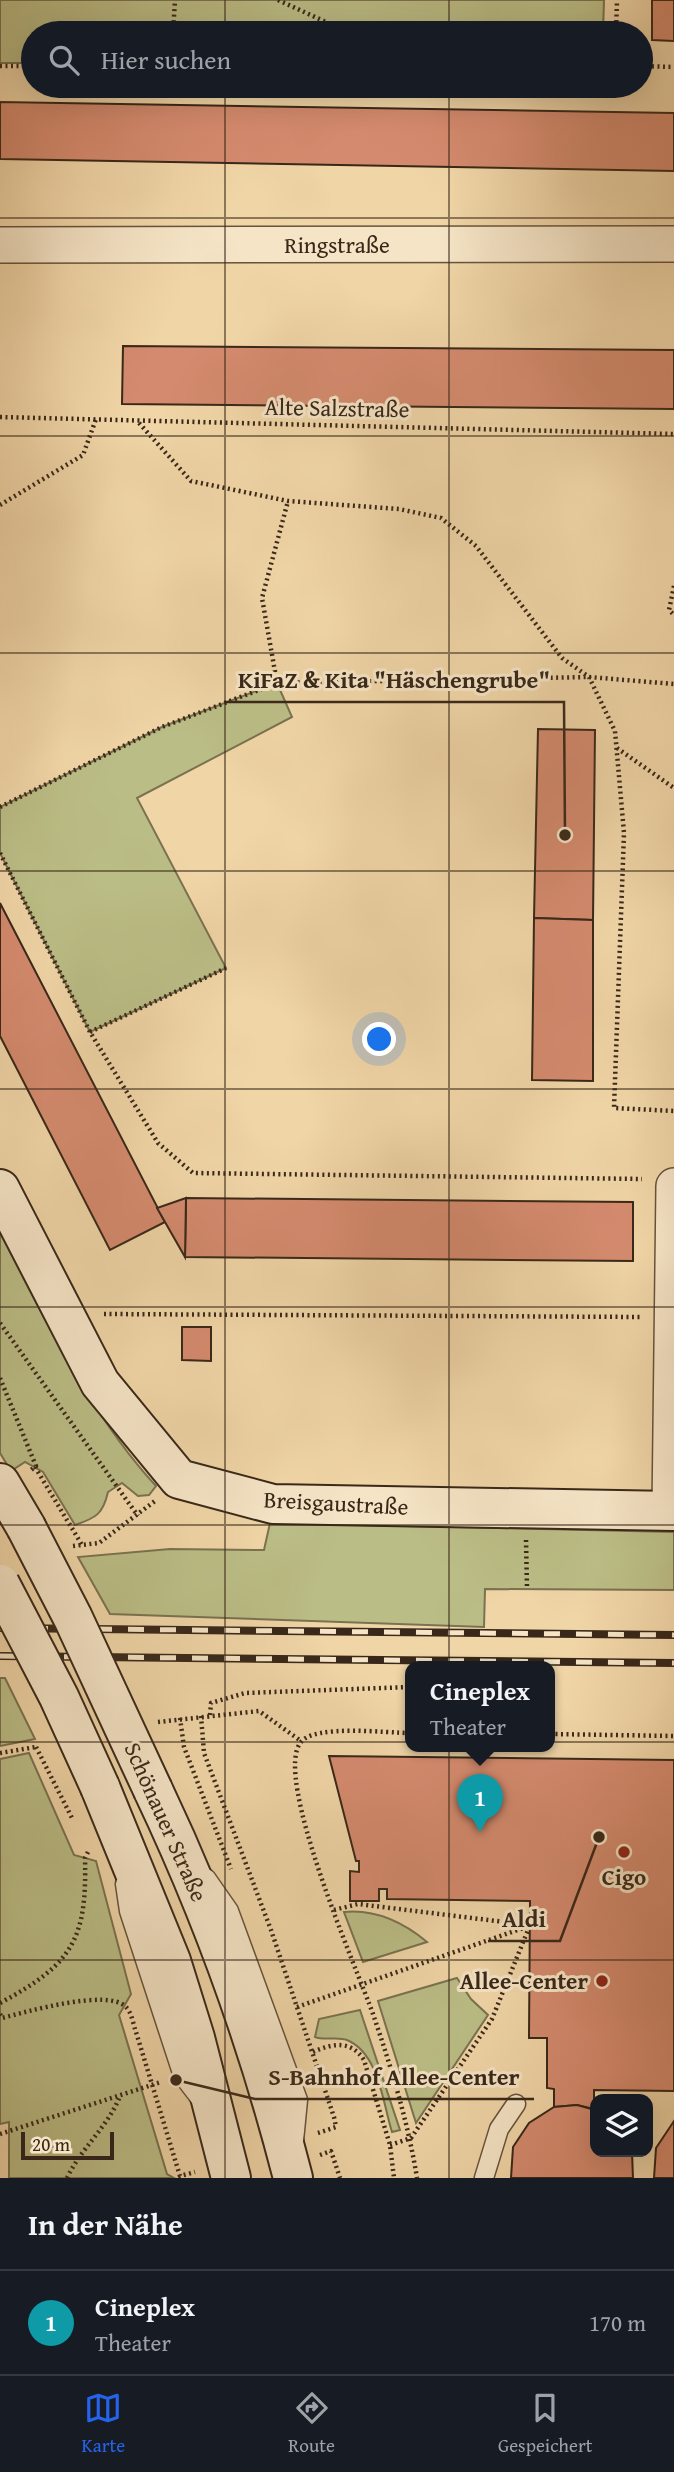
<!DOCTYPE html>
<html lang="de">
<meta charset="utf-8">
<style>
:root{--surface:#171b24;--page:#20242c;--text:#f1f3f6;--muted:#9ea1a6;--line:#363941;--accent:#2563eb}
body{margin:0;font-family:"Gentium Book Plus",serif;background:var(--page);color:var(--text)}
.controls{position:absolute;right:21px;bottom:21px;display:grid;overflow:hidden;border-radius:14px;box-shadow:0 7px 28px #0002}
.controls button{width:63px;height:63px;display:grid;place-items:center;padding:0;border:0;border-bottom:2px solid var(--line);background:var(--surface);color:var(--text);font:35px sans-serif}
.scale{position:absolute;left:21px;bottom:18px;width:93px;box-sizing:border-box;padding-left:7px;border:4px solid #392819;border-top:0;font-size:19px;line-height:24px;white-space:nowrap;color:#392819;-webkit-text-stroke:5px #f5e4c6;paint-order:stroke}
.you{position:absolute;left:380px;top:1040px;width:24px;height:24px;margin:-18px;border:5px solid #fff;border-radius:50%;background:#1a73e8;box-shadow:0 0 0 10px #1a73e833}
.badge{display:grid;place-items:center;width:46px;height:46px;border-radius:50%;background:var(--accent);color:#fff;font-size:23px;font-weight:700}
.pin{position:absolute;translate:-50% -58px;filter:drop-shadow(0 2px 4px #0008)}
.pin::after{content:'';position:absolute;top:37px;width:24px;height:21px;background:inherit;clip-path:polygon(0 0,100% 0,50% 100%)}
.popup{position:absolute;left:405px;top:1661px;width:150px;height:91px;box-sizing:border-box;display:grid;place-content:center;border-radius:14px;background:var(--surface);filter:drop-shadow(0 2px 5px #0005);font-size:23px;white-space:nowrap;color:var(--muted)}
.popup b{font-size:26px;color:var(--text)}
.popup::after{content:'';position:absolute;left:50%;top:100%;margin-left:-14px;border:14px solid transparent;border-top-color:var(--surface)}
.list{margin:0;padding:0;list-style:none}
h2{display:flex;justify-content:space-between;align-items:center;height:91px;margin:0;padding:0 28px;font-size:30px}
h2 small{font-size:23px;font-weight:400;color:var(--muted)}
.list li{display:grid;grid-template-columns:46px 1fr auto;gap:21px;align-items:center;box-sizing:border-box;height:105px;padding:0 28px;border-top:2px solid var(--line)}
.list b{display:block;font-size:26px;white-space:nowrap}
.list p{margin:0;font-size:23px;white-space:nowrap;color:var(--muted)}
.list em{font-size:23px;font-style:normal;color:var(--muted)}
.icon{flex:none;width:38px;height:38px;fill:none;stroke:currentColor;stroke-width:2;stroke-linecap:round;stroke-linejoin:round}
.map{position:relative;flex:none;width:674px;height:2178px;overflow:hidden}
.search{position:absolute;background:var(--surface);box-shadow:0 7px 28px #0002;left:21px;right:21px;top:21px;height:77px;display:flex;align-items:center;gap:18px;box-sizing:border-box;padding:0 24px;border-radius:38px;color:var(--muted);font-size:26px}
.sheet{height:196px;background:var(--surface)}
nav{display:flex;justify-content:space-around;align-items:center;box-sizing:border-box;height:98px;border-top:2px solid var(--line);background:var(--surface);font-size:19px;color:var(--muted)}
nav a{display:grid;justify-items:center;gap:4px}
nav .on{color:var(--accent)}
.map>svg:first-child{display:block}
.green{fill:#bbbd86;stroke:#7a7250;stroke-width:2}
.building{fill:#d48a6e;stroke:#392819;stroke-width:2}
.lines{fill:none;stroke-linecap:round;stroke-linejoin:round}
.lane-casing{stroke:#67533c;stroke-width:21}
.street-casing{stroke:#67533c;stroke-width:38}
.secondary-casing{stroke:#392819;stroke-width:42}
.path{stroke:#392819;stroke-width:4.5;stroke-dasharray:2 3.5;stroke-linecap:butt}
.lane{stroke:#f5e4c6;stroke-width:18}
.street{stroke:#f5e4c6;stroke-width:35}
.secondary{stroke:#f5e4c6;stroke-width:38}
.rail-casing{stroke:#392819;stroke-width:8}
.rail{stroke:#f5e4c6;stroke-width:5;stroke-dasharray:16;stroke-linecap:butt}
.secondary-bridge-casing{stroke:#392819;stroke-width:42;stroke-linecap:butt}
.secondary-bridge{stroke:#f5e4c6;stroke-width:38}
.grid{fill:none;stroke:#392819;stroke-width:2;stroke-opacity:0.55}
.poi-dot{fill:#8f2418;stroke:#f5e4c6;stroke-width:2.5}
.labels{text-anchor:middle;stroke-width:6;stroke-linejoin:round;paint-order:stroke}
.street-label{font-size:23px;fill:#392819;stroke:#f5e4c6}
.poi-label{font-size:23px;font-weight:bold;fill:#392819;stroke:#f5e4c6}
.leader{fill:none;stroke:#392819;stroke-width:2.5}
.callout-dot{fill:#392819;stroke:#f5e4c6;stroke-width:2.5}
.callout-label{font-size:24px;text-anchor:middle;font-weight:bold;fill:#392819;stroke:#f5e4c6;stroke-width:6;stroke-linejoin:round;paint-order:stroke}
</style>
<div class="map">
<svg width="674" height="2178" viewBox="0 0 674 2178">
<rect width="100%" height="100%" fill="#f0d5a7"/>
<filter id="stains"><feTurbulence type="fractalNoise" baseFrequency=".00286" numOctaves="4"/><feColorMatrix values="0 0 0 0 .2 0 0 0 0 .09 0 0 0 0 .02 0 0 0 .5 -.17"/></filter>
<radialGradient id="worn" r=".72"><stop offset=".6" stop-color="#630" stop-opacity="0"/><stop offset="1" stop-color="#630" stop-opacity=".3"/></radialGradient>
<g class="green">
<path d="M0,0H604L603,33H33V63H0Z"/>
<path d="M277,683L292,717L137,798L226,968L90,1032L0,853V807L162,727Z"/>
<path d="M0,1232C47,1320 88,1412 156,1486L149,1495L138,1496L122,1483L108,1492C103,1514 96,1518 75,1525L43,1472L25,1462L11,1471L0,1453Z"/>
<path d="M270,1523L674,1532V1590L485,1589L484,1627L110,1614L78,1557L170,1549L264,1550Z"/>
<path d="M0,1678H5L35,1739L0,1746Z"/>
<path d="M29,1753L74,1855L96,1861L131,1994L119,2015L167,2174L174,2178H9V2122L0,2124V1759Z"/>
<path d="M344,1912C375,1909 403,1922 427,1942L363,1962Z"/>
<path d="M457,1978L471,1999L488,2015L416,2123L378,2001Z"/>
<path d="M360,2010L400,2130L392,2132C383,2104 379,2053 347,2040C337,2036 325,2041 315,2037L319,2019Z"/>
</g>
<g class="building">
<path d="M652,0H674V41L652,40Z"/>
<path d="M0,102L674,113V171L0,159Z"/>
<path d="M123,346L674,350V409L122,404Z"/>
<path d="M538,729L595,730L593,920L534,918Z"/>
<path d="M0,903L165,1222L110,1250L0,1036Z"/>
<path d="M534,918L593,920V1081L532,1080Z"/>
<path d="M186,1198L633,1202V1261L185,1257Z"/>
<path d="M186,1198L185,1257L157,1208Z"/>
<path d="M182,1327H211V1361L182,1360Z"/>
<path d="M329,1756L674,1760V2091L594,2090V2109L577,2105L554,2107V2089L547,2088V2038H529L530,1901L387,1899V1889H379V1901H350V1871L359,1872V1861H356Z"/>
<path d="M577,2105L595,2110V2152H632L633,2178H511L513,2147L529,2123L554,2107Z"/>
<path d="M674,2121V2178H654L656,2148Z"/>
</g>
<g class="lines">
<defs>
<g id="lane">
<path d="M206,1878L229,1911L298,2100L294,2141"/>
<path d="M125,1884L129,1911L183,2076L199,2097"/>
<path d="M484,2178L499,2129L516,2104"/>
</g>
<g id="street">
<path d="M0,245L674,244"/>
<path d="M670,1511L674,1186"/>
</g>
<g id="secondary">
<path d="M0,1189L100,1383L179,1479L273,1504L674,1511"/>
<path d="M0,1483L26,1527"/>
<path d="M100,1787L171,1961L195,2038L231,2178"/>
<path d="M153,1790C212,1914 259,2045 293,2178"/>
</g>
</defs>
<use href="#lane" class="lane-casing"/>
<use href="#street" class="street-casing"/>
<use href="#secondary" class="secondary-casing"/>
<g class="path">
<path d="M278,0L326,22L342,33"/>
<path d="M173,33L175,0"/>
<path d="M616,33L617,0"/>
<path d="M0,66H33"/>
<path d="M641,66L674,67"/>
<path d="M0,417L674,434"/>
<path d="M139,423L191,481L288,501L399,509L441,518L476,546L562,658L589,677L615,731L624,833L614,1108L674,1111"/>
<path d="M0,505L83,455L96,419"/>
<path d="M674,586L669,610L674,615"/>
<path d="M277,683L262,598L288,501"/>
<path d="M617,748L674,788"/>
<path d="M0,807L162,727L277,683L589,677L674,684"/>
<path d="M0,853L90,1032L158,1143L193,1173L642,1179"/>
<path d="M90,1032L226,968"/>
<path d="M104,1314L641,1317"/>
<path d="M0,1323L138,1516"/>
<path d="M0,1378L36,1466L31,1470"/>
<path d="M35,1467L82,1545"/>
<path d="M526,1540L527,1588"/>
<path d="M73,1546L99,1543L155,1501"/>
<path d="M210,1715L211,1703L245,1693L410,1687"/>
<path d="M201,1716L204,1753L271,1930L334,2117L336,2127L318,2133"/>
<path d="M180,1718L184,1747L231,1869"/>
<path d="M158,1722L259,1711L301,1741"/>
<path d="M410,1733C387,1733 315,1724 301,1742C272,1776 357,1969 373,2014C391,2067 408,2122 417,2178"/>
<path d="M550,1734L674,1736"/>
<path d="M36,1747L72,1818"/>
<path d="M0,1753L36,1747"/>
<path d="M334,1910L358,1904L529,1925"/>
<path d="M0,2003C73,1964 87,1939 85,1858L88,1852"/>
<path d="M297,2007L529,1926"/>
<path d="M0,2014L2,2018C26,2012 108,1988 126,2007C132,2013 133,2024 136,2032L180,2176L195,2172"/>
<path d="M313,2052C333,2043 351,2040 364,2060L390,2145L394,2178"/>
<path d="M0,2134L161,2082"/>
<path d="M390,2145L411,2138L492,2019L530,1925"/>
<path d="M320,2155L331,2151L340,2178"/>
<path d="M67,2178C81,2148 108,2127 120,2096"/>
</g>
<use href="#lane" class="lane"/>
<use href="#street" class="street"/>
<use href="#secondary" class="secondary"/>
<defs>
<g id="rail">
<path d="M0,1628L674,1635"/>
<path d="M0,1656L674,1663"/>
</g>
</defs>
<use href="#rail" class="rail-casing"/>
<use href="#rail" class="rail"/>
<defs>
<g id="secondary-bridge">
<path d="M26,1527L73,1618L153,1790"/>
<path d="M0,1584L59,1697L100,1787"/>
</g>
</defs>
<use href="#secondary-bridge" class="secondary-bridge-casing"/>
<use href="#secondary-bridge" class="secondary-bridge"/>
</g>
<path class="grid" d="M225,0V33M449,0V33M225,86V2178M449,86V2178M0,218H674M0,436H674M0,653H674M0,871H674M0,1089H674M0,1307H674M0,1525H674M0,1742H674M0,1960H674"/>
<g class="poi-dot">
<circle cx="624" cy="1852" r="7"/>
<circle cx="602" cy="1981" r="7"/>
</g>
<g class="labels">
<g class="street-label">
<text x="337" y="253">Ringstraße</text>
<text transform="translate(337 408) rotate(1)" y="8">Alte Salzstraße</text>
<text transform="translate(336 1503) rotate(3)" y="8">Breisgaustraße</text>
<text transform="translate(166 1822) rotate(66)" y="8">Schönauer Straße</text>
</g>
<g class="poi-label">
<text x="624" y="1885">Cigo</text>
<text x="588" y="1989" text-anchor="end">Allee-Center</text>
</g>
</g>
<path class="leader" d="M565 835L564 702H224M599 1837L560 1941H488M176 2080L255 2099H534"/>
<g class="callout-dot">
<circle cx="565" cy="835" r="7"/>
<circle cx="599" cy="1837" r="7"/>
<circle cx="176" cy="2080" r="7"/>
</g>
<g class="callout-label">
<text x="394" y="688">KiFaZ &amp; Kita "Häschengrube"</text>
<text x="524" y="1927">Aldi</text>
<text x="394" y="2085">S-Bahnhof Allee-Center</text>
</g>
<rect width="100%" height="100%" filter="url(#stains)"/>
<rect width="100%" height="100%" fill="url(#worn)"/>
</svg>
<div class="controls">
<button><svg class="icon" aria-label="layers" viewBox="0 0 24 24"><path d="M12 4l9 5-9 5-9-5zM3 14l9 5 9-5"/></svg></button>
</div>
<div class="scale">20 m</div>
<div class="you"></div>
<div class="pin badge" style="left:480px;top:1832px;background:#0f9aa8">1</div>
<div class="popup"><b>Cineplex</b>Theater</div>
<div class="search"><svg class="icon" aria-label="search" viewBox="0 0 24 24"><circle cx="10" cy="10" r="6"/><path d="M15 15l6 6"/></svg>Hier suchen</div>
</div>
<section class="sheet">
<h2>In der Nähe<small></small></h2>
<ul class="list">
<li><span class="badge" style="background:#0f9aa8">1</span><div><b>Cineplex</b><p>Theater</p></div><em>170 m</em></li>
</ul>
</section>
<nav>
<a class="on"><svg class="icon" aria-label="map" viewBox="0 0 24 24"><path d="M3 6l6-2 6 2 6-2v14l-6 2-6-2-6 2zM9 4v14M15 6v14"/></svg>Karte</a>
<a><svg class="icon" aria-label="directions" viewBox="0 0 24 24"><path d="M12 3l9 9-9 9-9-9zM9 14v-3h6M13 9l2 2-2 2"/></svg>Route</a>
<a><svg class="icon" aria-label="saved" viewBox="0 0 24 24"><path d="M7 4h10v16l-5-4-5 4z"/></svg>Gespeichert</a>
</nav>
